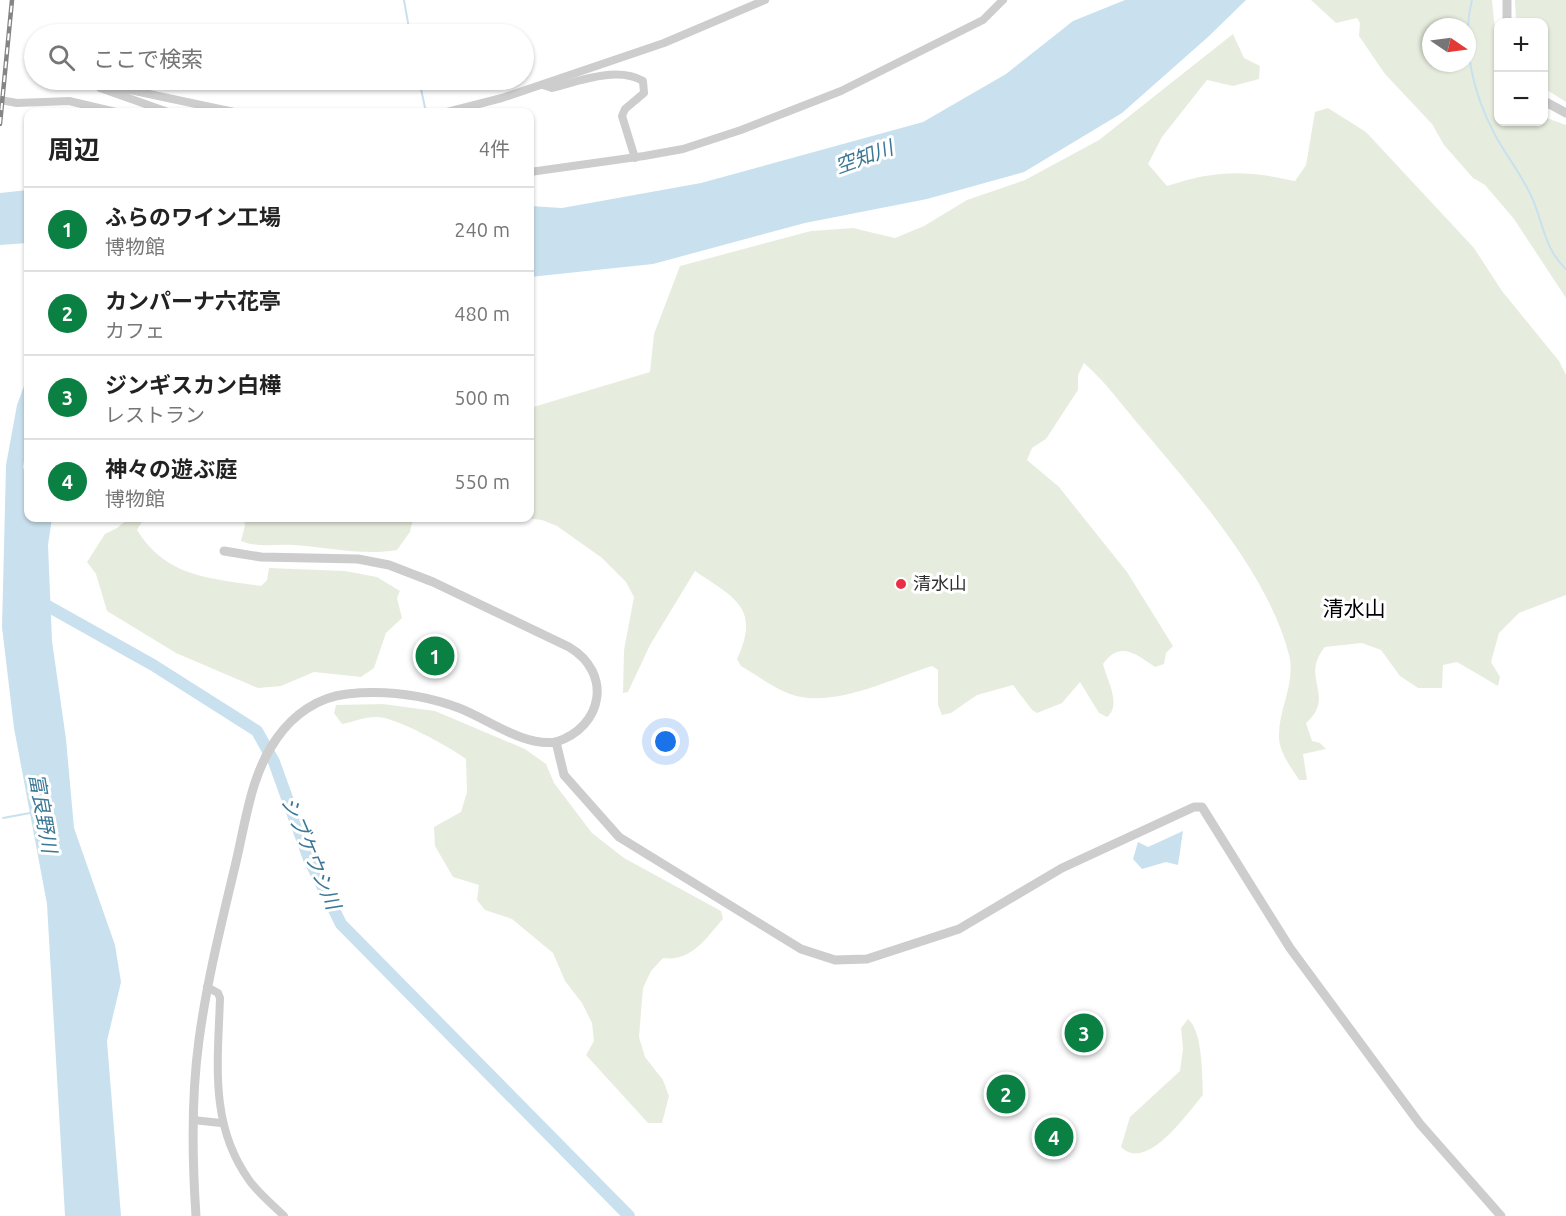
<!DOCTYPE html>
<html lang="ja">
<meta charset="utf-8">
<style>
:root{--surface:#fff;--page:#f6f6f6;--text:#222;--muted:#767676;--line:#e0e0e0;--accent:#0b8043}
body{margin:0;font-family:Ubuntu,"Noto Sans JP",sans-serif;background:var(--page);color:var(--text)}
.controls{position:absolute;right:18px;top:18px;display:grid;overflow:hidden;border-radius:12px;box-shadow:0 2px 4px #0004}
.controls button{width:54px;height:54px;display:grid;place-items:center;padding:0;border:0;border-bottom:2px solid var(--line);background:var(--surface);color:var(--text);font:30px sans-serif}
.compass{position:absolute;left:1422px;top:18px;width:54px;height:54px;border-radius:50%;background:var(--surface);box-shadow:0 2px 4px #0004;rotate:103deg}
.you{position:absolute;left:666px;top:742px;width:21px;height:21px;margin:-15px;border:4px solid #fff;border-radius:50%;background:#1a73e8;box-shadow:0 0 0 9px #1a73e833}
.badge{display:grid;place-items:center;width:39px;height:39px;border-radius:50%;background:var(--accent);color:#fff;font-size:20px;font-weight:700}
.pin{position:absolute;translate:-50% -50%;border:3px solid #fff;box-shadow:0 2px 6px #0006}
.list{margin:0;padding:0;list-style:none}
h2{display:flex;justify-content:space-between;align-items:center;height:78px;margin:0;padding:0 24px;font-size:26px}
h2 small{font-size:20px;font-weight:400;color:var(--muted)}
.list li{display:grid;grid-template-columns:39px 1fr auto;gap:18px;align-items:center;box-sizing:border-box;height:84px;padding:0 24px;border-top:2px solid var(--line)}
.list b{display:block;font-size:22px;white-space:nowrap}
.list p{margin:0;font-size:20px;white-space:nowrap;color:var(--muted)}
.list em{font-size:20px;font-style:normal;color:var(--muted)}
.icon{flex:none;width:33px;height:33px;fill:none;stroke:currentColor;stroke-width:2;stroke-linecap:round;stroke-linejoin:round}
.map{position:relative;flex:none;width:1566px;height:1216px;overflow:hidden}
.search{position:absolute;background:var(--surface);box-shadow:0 2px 4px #0004;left:24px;top:24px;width:510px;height:66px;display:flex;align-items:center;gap:15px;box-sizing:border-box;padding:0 21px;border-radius:33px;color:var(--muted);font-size:22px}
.panel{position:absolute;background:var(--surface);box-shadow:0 2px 4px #0004;left:24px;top:108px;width:510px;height:414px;border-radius:12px}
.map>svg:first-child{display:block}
.green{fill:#e7edde;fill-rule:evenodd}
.water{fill:#c9e1ee}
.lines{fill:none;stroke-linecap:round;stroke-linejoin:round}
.stream{stroke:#c9e1ee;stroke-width:2}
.river{stroke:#c9e1ee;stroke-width:12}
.minor{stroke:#cdcdcd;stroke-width:8}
.tertiary{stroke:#cdcdcd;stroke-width:9}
.rail-casing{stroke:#858585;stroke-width:4.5}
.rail{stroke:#fff;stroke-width:2;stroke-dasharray:7;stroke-linecap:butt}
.poi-dot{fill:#eb2d45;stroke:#fff;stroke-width:2}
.labels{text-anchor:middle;stroke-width:6;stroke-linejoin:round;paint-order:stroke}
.poi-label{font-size:18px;fill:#303030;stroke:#fff;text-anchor:start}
.water-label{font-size:20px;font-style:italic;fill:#3a7796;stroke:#fff}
.quarter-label{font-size:21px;fill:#000;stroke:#fff}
</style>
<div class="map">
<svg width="1566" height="1216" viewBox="0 0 1566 1216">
<rect width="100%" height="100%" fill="#fff"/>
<g class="green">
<path d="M1311,0H1492L1498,62V122H1544V117L1566,125V298L1514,219L1485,185L1473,178L1444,145L1432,124L1385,74L1359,36L1360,23L1357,18L1336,23ZM1431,27H1467V63H1431Z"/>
<path d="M1515,0H1566V102L1544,88V22H1516Z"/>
<path d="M1233,34L1244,58L1260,66L1259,79L1233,86L1207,80L1162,137L1148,164L1167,186C1216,170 1246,170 1295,181L1306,165L1315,112L1328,108L1366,132L1474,248L1502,291L1559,361L1566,375V595L1519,613L1499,633L1491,662L1500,677L1498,686L1457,662L1443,665L1442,688H1418L1400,676L1381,650L1362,643L1325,647C1299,678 1337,696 1306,723L1312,741L1320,743L1326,749L1303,754L1307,780H1299C1291,767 1278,751 1279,735C1279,707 1296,683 1289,655C1269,575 1196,493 1144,431C1124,408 1106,382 1084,363L1078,375V390L1046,439L1032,448L1027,460L1059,487L1127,572L1173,646L1166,653L1164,664L1155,667C1136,654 1120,640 1103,664C1107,680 1122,705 1107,717L1099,713L1080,682L1062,703L1037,713L1032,710L1013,685L977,695L951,713L942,715L938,705V670L932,666C890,679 828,712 785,692C770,685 756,675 741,666L737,659C761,607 734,598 695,571L650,645L628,692L623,693L624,650L634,597L626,582L602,558L557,526L542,520L525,518H530V408L650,372L654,334L680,266L811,231L853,228L895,238L924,226L967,200L1025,180L1099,140Z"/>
<path d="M129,518H144L137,530C167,578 210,578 261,586L267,580L269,568L345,571L377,577L400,591L397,598L402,618L386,633L374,668L361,677L314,672L281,686L258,688L176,653L107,611L96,574L87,562L105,534L117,528Z"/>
<path d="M243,518H413L410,532L397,550C363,556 327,547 293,545C275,544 258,548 241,541L245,525Z"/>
<path d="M383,704L435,711L525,749L546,764L554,783L592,833L624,858L721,911L723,919C706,938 692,962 663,958L651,971L643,988L639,1037L645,1057L663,1080L669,1096L662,1123H648L586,1055L594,1041L592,1023L582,1003L565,981L553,953L512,919L485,910L477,900L479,885L453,877L435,846L434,827L461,812L467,792L466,759C450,747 397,718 378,717C367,716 353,722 342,724L334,713L336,705Z"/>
<path d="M1188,1019C1203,1031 1202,1077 1203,1095C1187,1113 1147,1173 1121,1147L1130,1117L1180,1071L1183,1049L1181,1028Z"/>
</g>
<g class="water">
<path d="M1125,0H1246L1208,37L1122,113L1024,172L927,199L805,223L653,264L530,277V206L562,208L701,183L923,122L1006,74L1073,21Z"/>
<path d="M28,190V243L0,245V193Z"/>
<path d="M28,375V435L23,467L28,482V518H52L48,545L52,641L66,739L74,828L115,945L121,982L107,1041L121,1216H65L47,904L14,728L2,627L6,465L17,405Z"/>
<path d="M1183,831L1178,865L1166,862L1142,869L1133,859L1138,842L1148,847Z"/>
</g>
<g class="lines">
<g class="stream">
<path d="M404,0L410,34"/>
<path d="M1472,0C1461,44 1473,93 1494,133C1506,156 1523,176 1533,200C1544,226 1545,250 1566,269"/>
<path d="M419,80L426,112"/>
<path d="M3,818L30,813"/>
</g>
<path class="river" d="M37,600L153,665L257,731L274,762L309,859L341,924L629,1216"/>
<g class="minor">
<path d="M543,85L552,88C579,81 617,66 643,81L644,93L625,109L622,116L635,158"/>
<path d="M0,100L17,103L69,101L116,112"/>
<path d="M168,112L100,88L97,83L234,112"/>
<path d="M447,112L502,98L664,43L765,0"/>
<path d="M530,172L644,156L683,149L741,130L841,91L983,20L1003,0"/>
<path d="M207,987L218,993L220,998C218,1062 209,1124 249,1180C258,1193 272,1204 284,1216"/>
<path d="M193,1120L221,1123"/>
</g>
<g class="tertiary">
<path d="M1507,22V0"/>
<path d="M1544,101L1566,113"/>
<path d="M224,551L261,557L358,559L389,565L433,582L569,647C613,673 603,727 556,742"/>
<path d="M196,1216C192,1157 191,1098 199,1040C207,980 222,921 236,862C246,820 251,774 277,738C293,715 318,697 347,694C384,690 424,695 459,708C488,719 523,747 556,742L564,775L619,837L801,949L835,960L867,959L959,929L1062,868L1194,807H1202L1290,948L1420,1124L1501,1216"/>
</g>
<defs>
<path id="rail" d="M0,124L12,0"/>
</defs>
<use href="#rail" class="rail-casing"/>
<use href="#rail" class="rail"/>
</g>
<circle class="poi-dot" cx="901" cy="584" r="6"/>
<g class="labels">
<g class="poi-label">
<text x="913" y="590">清水山</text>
</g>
<g class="water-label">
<text transform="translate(864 157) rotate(-20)" y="7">空知川</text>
<text transform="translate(43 813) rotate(80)" y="7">富良野川</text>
<text transform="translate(311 853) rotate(67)" y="7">シブケウシ川</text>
</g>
<g class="quarter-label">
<text x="1354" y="616">清水山</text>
</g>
</g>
</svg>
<div class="controls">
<button>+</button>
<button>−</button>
</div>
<svg class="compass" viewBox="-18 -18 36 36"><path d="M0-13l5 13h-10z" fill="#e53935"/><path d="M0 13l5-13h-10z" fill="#767676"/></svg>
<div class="you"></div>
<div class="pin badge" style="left:435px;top:656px">1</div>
<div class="pin badge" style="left:1006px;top:1094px">2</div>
<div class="pin badge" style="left:1084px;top:1033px">3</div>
<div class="pin badge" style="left:1054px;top:1137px">4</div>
<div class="search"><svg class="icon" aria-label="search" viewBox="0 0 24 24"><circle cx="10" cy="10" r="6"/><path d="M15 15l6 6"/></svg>ここで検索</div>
<section class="panel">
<h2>周辺<small>4件</small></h2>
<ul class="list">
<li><span class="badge">1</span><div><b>ふらのワイン工場</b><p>博物館</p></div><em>240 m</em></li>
<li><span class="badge">2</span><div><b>カンパーナ六花亭</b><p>カフェ</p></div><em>480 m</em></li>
<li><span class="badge">3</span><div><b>ジンギスカン白樺</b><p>レストラン</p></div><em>500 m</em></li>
<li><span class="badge">4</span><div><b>神々の遊ぶ庭</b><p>博物館</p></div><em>550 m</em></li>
</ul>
</section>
</div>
